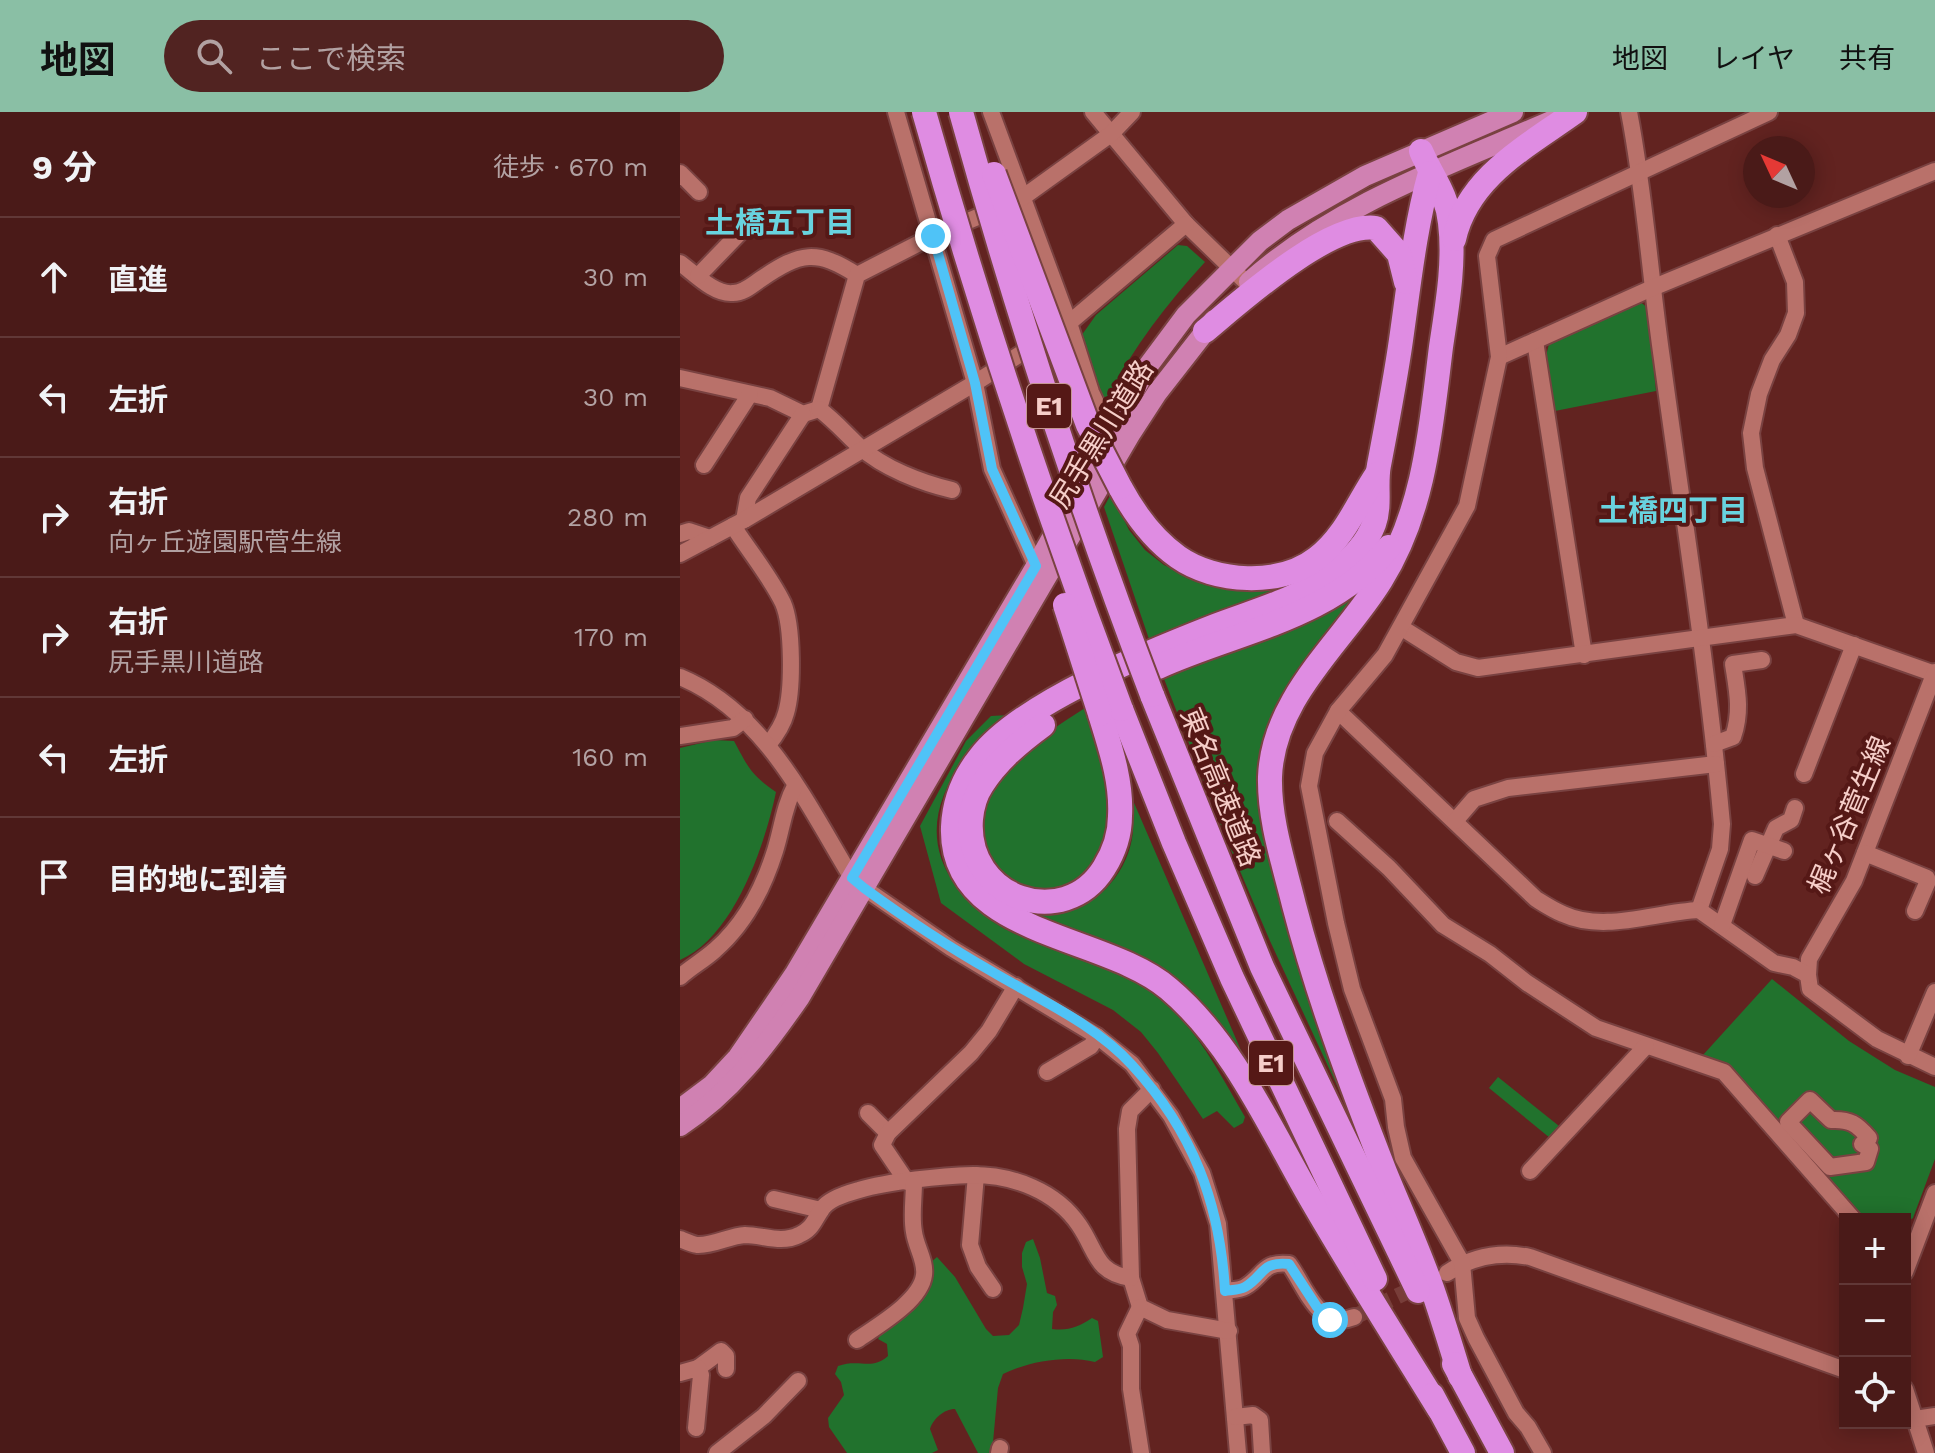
<!DOCTYPE html>
<html lang="ja">
<meta charset="utf-8">
<style>
:root{--surface:#4a1a18;--page:#512321;--text:#f1f3f6;--muted:#b2a1a2;--line:#613837;--accent:#8abfa5}
body{margin:0;font-family:"Work Sans","Noto Sans JP",sans-serif;background:var(--page);color:var(--text)}
.controls{position:absolute;right:24px;bottom:24px;display:grid;overflow:hidden;border-radius:0px;box-shadow:0 4px 20px #0003}
.controls button{width:72px;height:72px;display:grid;place-items:center;padding:0;border:0;border-bottom:2px solid var(--line);background:var(--surface);color:var(--text);font:40px sans-serif}
.compass{position:absolute;left:1063px;top:24px;width:72px;height:72px;border-radius:50%;background:var(--surface);box-shadow:0 4px 20px #0003;rotate:314deg}
.stop{position:absolute;width:24px;height:24px;margin:-18px;border:6px solid #4fc3f7;border-radius:50%;background:#fff}
.stop.end{background:#4fc3f7;border-color:#fff;box-shadow:0 2px 8px #0008}
.list{margin:0;padding:0;list-style:none}
h2{display:flex;justify-content:space-between;align-items:center;height:104px;margin:0;padding:0 32px;font-size:34px}
h2 small{font-size:26px;font-weight:400;color:var(--muted)}
.list li{display:grid;grid-template-columns:52px 1fr auto;gap:24px;align-items:center;box-sizing:border-box;height:120px;padding:0 32px;border-top:2px solid var(--line)}
.list b{display:block;font-size:30px;white-space:nowrap}
.list p{margin:0;font-size:26px;white-space:nowrap;color:var(--muted)}
.list em{font-size:26px;font-style:normal;color:var(--muted)}
.icon{flex:none;width:44px;height:44px;fill:none;stroke:currentColor;stroke-width:2;stroke-linecap:round;stroke-linejoin:round}
.map{position:relative;flex:none;width:1255px;height:1341px;overflow:hidden}
header{display:flex;align-items:center;gap:48px;box-sizing:border-box;height:112px;padding:0 40px;background:var(--accent);color:#111}
header strong{font-size:38px}
nav{display:flex;gap:44px;margin-inline-start:auto;font-size:28px}
.search{width:560px;height:72px;background:var(--page);display:flex;align-items:center;gap:20px;box-sizing:border-box;padding:0 28px;border-radius:44px;color:var(--muted);font-size:30px}
main{display:flex}
aside{flex:1;background:var(--surface)}
.map>svg:first-child{display:block}
.green{fill:#21722d}
.lines{fill:none;stroke-linecap:round;stroke-linejoin:round}
.minor-tunnel{stroke:#783d39;stroke-width:16;stroke-dasharray:16 8;stroke-linecap:butt}
.minor-casing{stroke:#794241;stroke-width:20}
.major-casing{stroke:#794241;stroke-width:24}
.highway-casing{stroke:#794241;stroke-width:28}
.minor{stroke:#b9716a;stroke-width:16}
.major{stroke:#d081b2;stroke-width:20}
.highway{stroke:#df8ce2;stroke-width:24}
.highway-bridge-casing{stroke:#794241;stroke-width:28;stroke-linecap:butt}
.highway-bridge{stroke:#df8ce2;stroke-width:24}
.route{stroke:#4fc3f7;stroke-width:10}
.labels{text-anchor:middle;stroke-width:8;stroke-linejoin:round;paint-order:stroke}
.shield{fill:#551816;stroke:#c69793;stroke-width:2}
.shield-label{font-size:26px;font-weight:bold;fill:#f6cec9}
.street-label{font-size:28px;fill:#f6cec9;stroke:#551816}
.neighbourhood-label{font-size:30px;font-weight:bold;fill:#68d3df;stroke:#551816}
</style>
<header>
<strong>地図</strong>
<div class="search"><svg class="icon" aria-label="search" viewBox="0 0 24 24"><circle cx="10" cy="10" r="6"/><path d="M15 15l6 6"/></svg>ここで検索</div>
<nav><a>地図</a><a>レイヤ</a><a>共有</a></nav>
</header>
<main>
<aside>
<h2>9 分<small>徒歩 · 670 m</small></h2>
<ul class="list">
<li><svg class="icon" aria-label="ahead" viewBox="0 0 24 24"><path d="M12 20V5M6 11l6-6 6 6"/></svg><div><b>直進</b></div><em>30 m</em></li>
<li><svg class="icon" aria-label="left" viewBox="0 0 24 24"><path d="M17 20v-9H6M10 6l-5 5 5 5"/></svg><div><b>左折</b></div><em>30 m</em></li>
<li><svg class="icon" aria-label="right" viewBox="0 0 24 24"><path d="M7 20v-9h11M14 6l5 5-5 5"/></svg><div><b>右折</b><p>向ヶ丘遊園駅菅生線</p></div><em>280 m</em></li>
<li><svg class="icon" aria-label="right" viewBox="0 0 24 24"><path d="M7 20v-9h11M14 6l5 5-5 5"/></svg><div><b>右折</b><p>尻手黒川道路</p></div><em>170 m</em></li>
<li><svg class="icon" aria-label="left" viewBox="0 0 24 24"><path d="M17 20v-9H6M10 6l-5 5 5 5"/></svg><div><b>左折</b></div><em>160 m</em></li>
<li><svg class="icon" aria-label="arrive" viewBox="0 0 24 24"><path d="M6 21V4h12l-3 4 3 4H6"/></svg><div><b>目的地に到着</b></div></li>
</ul>
</aside>
<div class="map">
<svg width="1255" height="1341" viewBox="0 0 1255 1341">
<rect width="100%" height="100%" fill="#622320"/>
<g class="green">
<path d="M498,133L507,134L525,150C487,192 453,235 428,285H420L399,227L416,203Z"/>
<path d="M959,189L968,196L976,279L875,299L866,244L869,232Z"/>
<path d="M433,378L436,391L449,418L465,438L484,453L505,462L570,478L608,474L470,530L424,395Z"/>
<path d="M698,457L585,636L666,993L590,829L545,724L481,559Z"/>
<path d="M405,596C415,627 436,683 430,715C414,801 302,798 301,714C301,702 302,689 309,679C333,644 370,618 405,596Z"/>
<path d="M329,603C276,645 229,710 276,774C291,794 309,809 331,820C373,840 422,846 462,872C511,904 536,955 565,1005L563,1011L554,1016L537,999L523,1007L478,941L461,920L433,898L344,852L261,791L240,714L286,629L311,604Z"/>
<path d="M34,628L54,629C68,655 71,663 96,680C85,733 54,825 0,848V636Z"/>
<path d="M445,670L582,987L504,884L356,812L323,786C340,789 374,800 390,797C426,790 454,748 453,713C453,699 448,683 445,670Z"/>
<path d="M1092,867L1169,929L1215,958L1255,975V1047L1233,1106L1225,1111V1107H1182L1118,1029L1047,952L1023,943Z"/>
<path d="M818,965L879,1014L870,1026L809,976Z"/>
<path d="M353,1127L360,1146L367,1181L375,1184L377,1193L373,1200L372,1217C389,1219 398,1215 412,1206L418,1209L423,1245L415,1250C387,1243 350,1249 323,1262L318,1276L312,1341H298L275,1297C264,1297 253,1307 250,1317L258,1338L252,1341H167L149,1315L148,1306L164,1283L161,1270L155,1262L158,1254C180,1246 191,1259 208,1244L207,1232L198,1227L203,1217L249,1152L257,1145L275,1165L306,1217L313,1224L329,1223L339,1213L343,1196L347,1172L342,1155V1141L346,1130Z"/>
</g>
<g class="lines">
<path class="minor-tunnel" d="M674,1205L745,1171"/>
<defs>
<g id="minor">
<path d="M216,0L295,271L312,357L356,454"/>
<path d="M311,0L389,211L411,280L430,321"/>
<path d="M413,0L506,112L574,178"/>
<path d="M949,0C965,82 970,165 982,247C1003,402 1028,557 1042,712L1040,737L1019,798"/>
<path d="M0,61L19,80"/>
<path d="M1097,123L1115,170L1116,201L1108,223L1092,248L1079,282L1071,321L1075,356L1116,513"/>
<path d="M0,151C14,161 34,183 53,181C64,181 72,173 81,167C121,140 136,137 177,163"/>
<path d="M18,164L74,106"/>
<path d="M855,229L904,543"/>
<path d="M819,245L972,176L1255,59"/>
<path d="M0,266L90,286L123,302L139,297"/>
<path d="M139,297L177,163L253,124L342,86L431,22L452,0"/>
<path d="M139,297C154,308 166,322 180,335C203,356 242,371 272,378"/>
<path d="M24,353L70,282"/>
<path d="M64,408L68,386L123,302"/>
<path d="M53,414C69,439 90,464 103,491C113,514 113,577 106,601C103,613 96,623 88,633"/>
<path d="M0,422L9,419L30,426"/>
<path d="M0,442L64,408L295,271L389,211L506,112"/>
<path d="M722,516L776,550L798,556L1116,513L1255,562"/>
<path d="M1255,560L1174,769L1129,847L1128,863L1130,877L1197,927L1255,955"/>
<path d="M0,565C85,600 127,692 172,766L184,776L271,836L417,924L452,952L491,1004L522,1061L538,1112L558,1341"/>
<path d="M658,599L856,787C864,792 873,798 883,802C924,821 975,800 1019,798L1094,851L1113,855L1128,863"/>
<path d="M0,624L53,616L65,607"/>
<path d="M1034,632L1053,625C1062,599 1057,578 1053,552L1082,548"/>
<path d="M1124,662L1174,533"/>
<path d="M657,709L709,756L763,813L810,842L847,871L916,916L1044,960L1173,1107"/>
<path d="M775,709L794,687L828,676L1036,652"/>
<path d="M1185,741L1247,766L1248,769L1235,799"/>
<path d="M1075,764L1096,716L1111,708L1115,696"/>
<path d="M1042,813L1072,728L1104,739"/>
<path d="M0,865C11,855 24,848 35,838C65,812 83,777 95,739C102,717 104,694 115,674"/>
<path d="M1228,944L1255,880"/>
<path d="M367,960L411,934L417,924"/>
<path d="M472,977L450,999L447,1017L451,1166L460,1195L487,1208L549,1219"/>
<path d="M1130,988L1151,1008C1170,1007 1177,1012 1189,1026L1182,1032L1190,1037L1186,1050L1150,1055L1108,1010Z"/>
<path d="M188,1001L208,1021"/>
<path d="M850,1059L966,934"/>
<path d="M296,1063L290,1133L298,1155L313,1177"/>
<path d="M227,1070L202,1033L208,1021L291,941L309,919L336,874"/>
<path d="M94,1087L141,1098"/>
<path d="M0,1127C5,1129 12,1132 17,1133C33,1134 49,1124 65,1123C83,1123 101,1132 119,1123C133,1117 134,1108 142,1097C148,1087 168,1081 179,1078C209,1069 262,1064 293,1063C333,1063 376,1079 399,1113C417,1139 415,1161 451,1166"/>
<path d="M1225,1160L1255,1081"/>
<path d="M767,1161C793,1144 820,1139 850,1145L1165,1258"/>
<path d="M545,1179C551,1178 560,1178 565,1175C584,1164 582,1149 609,1152C627,1177 639,1219 674,1205"/>
<path d="M460,1195L447,1222L451,1234V1277L461,1341"/>
<path d="M177,1228C197,1214 241,1189 244,1163C246,1149 236,1135 234,1120C231,1105 234,1086 234,1070"/>
<path d="M18,1256L41,1239L46,1244V1257"/>
<path d="M0,1261L18,1256L21,1263L16,1316"/>
<path d="M1225,1277L1246,1341"/>
<path d="M555,1305L573,1303L580,1308L582,1341"/>
<path d="M1235,1307L1255,1304"/>
<path d="M37,1341L84,1304L118,1269"/>
<path d="M319,1341L320,1336"/>
<path d="M863,1341L848,1315L836,1301L796,1226L787,1206L782,1151L723,1046L716,1015L713,987L672,877L656,811L629,674L635,641L658,599L705,543L787,394L819,245L807,144L814,128L1089,0"/>
</g>
<g id="major">
<path d="M569,170C655,93 767,54 871,9"/>
<path d="M0,997L32,973L58,945L114,863L356,454L468,254L506,203L580,129L608,108L685,64L833,0"/>
<path d="M0,1014C51,981 86,934 120,885L451,321L477,281L534,208"/>
</g>
<g id="highway">
<path d="M741,39C752,65 767,81 770,111C775,151 767,194 761,235C751,314 745,398 701,468C662,531 593,585 590,665C589,708 604,752 614,793C638,885 671,973 705,1060C721,1099 738,1137 752,1176C762,1205 771,1234 780,1264"/>
<path d="M750,61C735,115 729,172 721,228C715,270 707,311 699,353C695,373 701,392 694,412C687,431 673,445 658,458C623,486 577,498 535,514C471,539 341,591 300,645C284,665 274,690 273,715C269,824 426,822 489,877C553,931 590,1016 631,1087C672,1158 716,1227 759,1297"/>
<path d="M774,127C788,65 846,35 895,0"/>
<path d="M525,219C561,189 650,109 696,116L719,142L726,170"/>
<path d="M440,375C454,401 474,428 498,445C535,471 600,475 637,446C665,425 678,390 697,362"/>
<path d="M478,555C557,519 651,507 709,435"/>
<path d="M472,583L582,855L738,1179"/>
<path d="M441,597L494,731L552,866L695,1167"/>
<path d="M363,613C340,630 318,648 302,673C296,682 292,696 291,707C285,787 384,820 424,756C434,740 440,723 440,704C442,669 430,635 420,602"/>
<path d="M774,1252L822,1341"/>
<path d="M752,1283L783,1341"/>
</g>
</defs>
<use href="#minor" class="minor-casing"/>
<use href="#major" class="major-casing"/>
<use href="#highway" class="highway-casing"/>
<use href="#minor" class="minor"/>
<use href="#major" class="major"/>
<use href="#highway" class="highway"/>
<defs>
<g id="highway-bridge">
<path d="M244,0C301,202 367,401 441,597"/>
<path d="M281,0C336,198 399,392 472,583"/>
<path d="M314,62L408,313L440,375"/>
<path d="M385,493L420,602"/>
</g>
</defs>
<use href="#highway-bridge" class="highway-bridge-casing"/>
<use href="#highway-bridge" class="highway-bridge"/>
</g>
<g class="lines">
<path class="route" d="M253,124L295,271L312,357L356,454L172,766L184,776C225,806 267,834 311,859C358,887 415,912 452,953C513,1019 540,1091 545,1179C551,1178 560,1178 565,1175C584,1164 581,1149 609,1152L637,1195L650,1208"/>
</g>
<g class="labels">
<g class="shield">
<rect x="347" y="272" width="44" height="44" rx="6"/>
<rect x="569" y="929" width="44" height="44" rx="6"/>
</g>
<g class="shield-label">
<text x="369" y="303">E1</text>
<text x="591" y="960">E1</text>
</g>
<g class="street-label">
<text transform="translate(421 322) rotate(-58)" y="10">尻手黒川道路</text>
<text transform="translate(541 675) rotate(68)" y="10">東名高速道路</text>
<text transform="translate(1169 703) rotate(-67)" y="10">梶ヶ谷菅生線</text>
</g>
<g class="neighbourhood-label">
<text x="100" y="121">土橋五丁目</text>
<text x="993" y="409">土橋四丁目</text>
</g>
</g>
</svg>
<div class="controls">
<button>+</button>
<button>−</button>
<button><svg class="icon" aria-label="locate" viewBox="0 0 24 24"><circle cx="12" cy="12" r="6"/><path d="M12 2v4M12 18v4M2 12h4M18 12h4"/></svg></button>
</div>
<svg class="compass" viewBox="-18 -18 36 36"><path d="M0-13l5 13h-10z" fill="#e53935"/><path d="M0 13l5-13h-10z" fill="#b2a1a2"/></svg>
<div class="stop" style="left:650px;top:1208px"></div>
<div class="stop end" style="left:253px;top:124px"></div>
</div>
</main>
